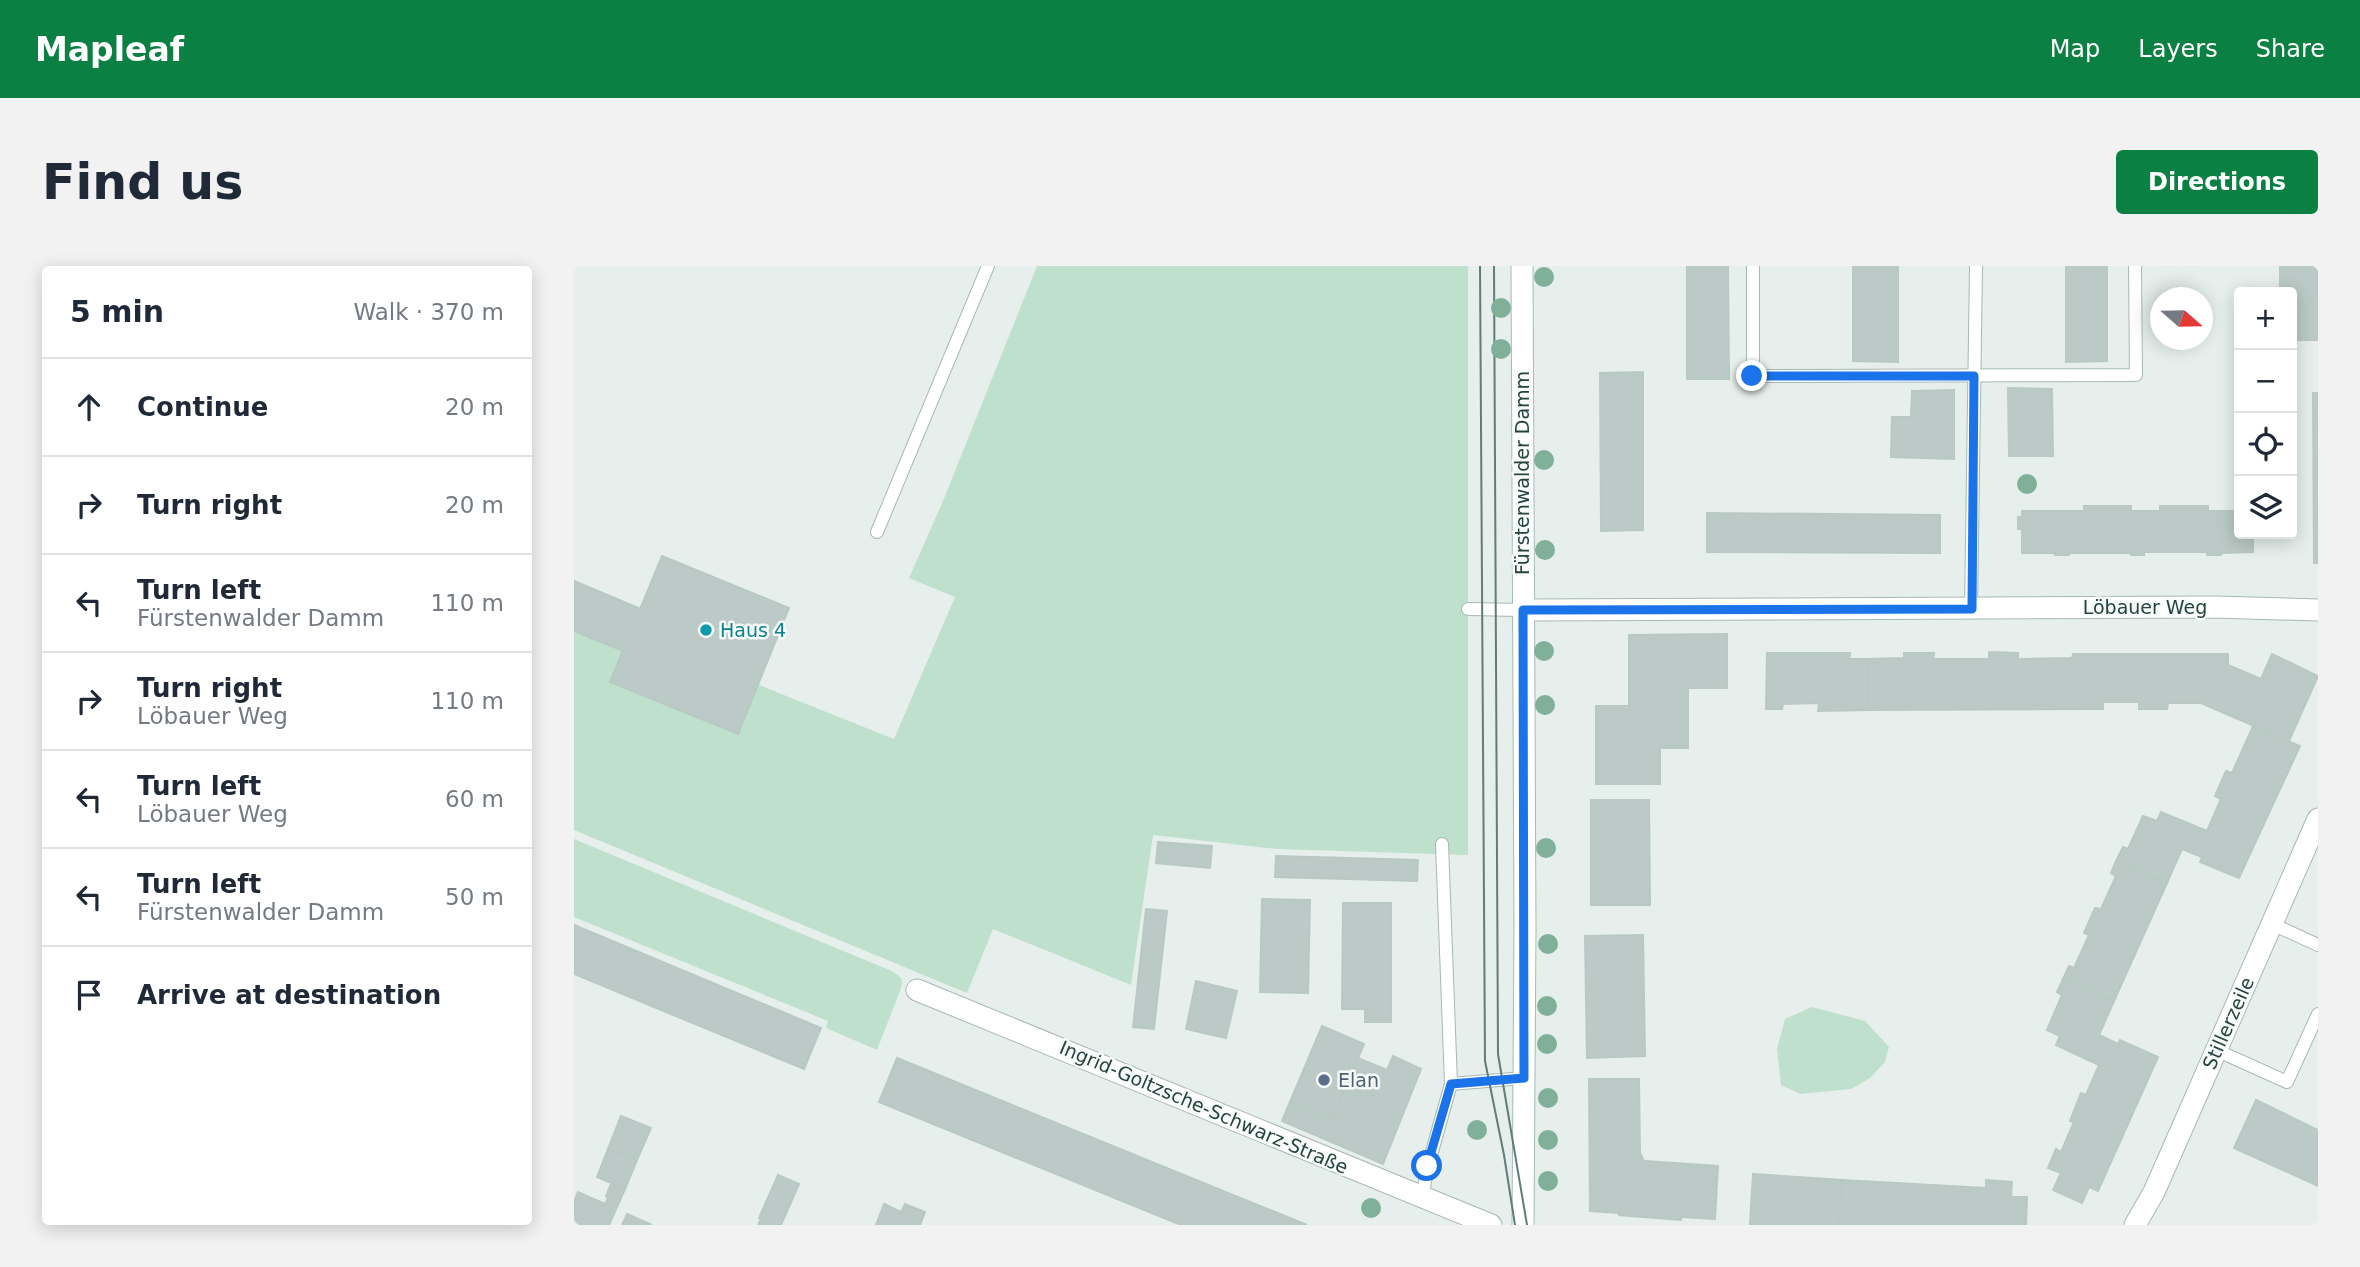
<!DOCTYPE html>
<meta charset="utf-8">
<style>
:root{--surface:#fff;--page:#f2f2f3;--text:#1f2937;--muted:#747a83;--line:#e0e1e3;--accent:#0b8043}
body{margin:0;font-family:"DejaVu Sans",sans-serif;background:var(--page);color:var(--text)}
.controls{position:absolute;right:21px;top:21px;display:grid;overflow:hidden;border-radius:7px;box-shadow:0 4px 18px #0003}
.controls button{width:63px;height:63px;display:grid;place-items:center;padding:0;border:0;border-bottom:2px solid var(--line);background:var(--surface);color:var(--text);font:35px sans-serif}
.compass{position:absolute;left:1576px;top:21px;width:63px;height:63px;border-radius:50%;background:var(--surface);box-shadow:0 4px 18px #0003;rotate:110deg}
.stop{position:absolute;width:21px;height:21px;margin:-16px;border:5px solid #1a73e8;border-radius:50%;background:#fff}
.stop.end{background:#1a73e8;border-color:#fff;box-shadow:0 2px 7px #0008}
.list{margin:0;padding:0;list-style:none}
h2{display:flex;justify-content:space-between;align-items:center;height:91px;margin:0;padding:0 28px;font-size:30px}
h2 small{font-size:23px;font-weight:400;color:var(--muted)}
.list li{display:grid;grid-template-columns:46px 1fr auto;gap:21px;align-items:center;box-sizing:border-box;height:98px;padding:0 28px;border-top:2px solid var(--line)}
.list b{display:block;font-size:26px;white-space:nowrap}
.list p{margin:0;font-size:23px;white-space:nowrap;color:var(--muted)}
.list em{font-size:23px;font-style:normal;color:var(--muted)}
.icon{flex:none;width:38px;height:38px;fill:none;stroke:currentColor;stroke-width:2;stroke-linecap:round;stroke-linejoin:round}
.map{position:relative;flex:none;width:1744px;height:959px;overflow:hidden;border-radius:7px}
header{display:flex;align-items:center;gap:42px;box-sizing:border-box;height:98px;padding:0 35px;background:var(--accent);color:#fff}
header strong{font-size:33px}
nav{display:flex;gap:38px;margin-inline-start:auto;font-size:24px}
.intro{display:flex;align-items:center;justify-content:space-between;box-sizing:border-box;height:168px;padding:0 42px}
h1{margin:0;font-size:49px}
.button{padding:18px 32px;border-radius:7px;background:var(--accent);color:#fff;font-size:24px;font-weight:700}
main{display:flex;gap:42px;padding:0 42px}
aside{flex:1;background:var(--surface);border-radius:7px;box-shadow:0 4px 18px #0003}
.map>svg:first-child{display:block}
.green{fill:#bfe0cd}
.building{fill:#bbcac6;stroke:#b8c9c4;stroke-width:2}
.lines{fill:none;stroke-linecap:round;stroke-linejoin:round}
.service-casing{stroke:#a8b8b4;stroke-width:14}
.minor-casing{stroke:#a8b8b4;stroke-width:23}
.secondary-casing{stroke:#a4bbb6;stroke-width:23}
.service{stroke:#fff;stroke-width:12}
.minor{stroke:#fff;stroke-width:21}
.secondary{stroke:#fff;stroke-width:21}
.tram{stroke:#5f7d79;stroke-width:2}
.tree{fill:#80af9a}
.route{stroke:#1a73e8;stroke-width:9}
.culture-dot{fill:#0f9aa8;stroke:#f7fbf9;stroke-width:2.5}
.service-dot{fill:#5c6f8a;stroke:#f7fbf9;stroke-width:2.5}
.labels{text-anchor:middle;stroke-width:5;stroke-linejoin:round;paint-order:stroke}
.street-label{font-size:19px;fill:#24423e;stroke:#f7fbf9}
.culture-label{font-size:19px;fill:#0d838f;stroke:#f7fbf9;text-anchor:start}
.service-label{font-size:19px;fill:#4e5e75;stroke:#f7fbf9;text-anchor:start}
</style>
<header>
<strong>Mapleaf</strong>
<nav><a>Map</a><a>Layers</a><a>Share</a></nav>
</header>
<div class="intro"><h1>Find us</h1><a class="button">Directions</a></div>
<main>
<aside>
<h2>5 min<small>Walk · 370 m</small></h2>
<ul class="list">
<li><svg class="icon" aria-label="ahead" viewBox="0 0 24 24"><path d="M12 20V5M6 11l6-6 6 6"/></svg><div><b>Continue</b></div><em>20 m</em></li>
<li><svg class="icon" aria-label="right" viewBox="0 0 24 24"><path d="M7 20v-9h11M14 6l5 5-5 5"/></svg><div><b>Turn right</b></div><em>20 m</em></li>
<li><svg class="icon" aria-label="left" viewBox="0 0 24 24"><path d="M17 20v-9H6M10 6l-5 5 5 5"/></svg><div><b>Turn left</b><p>Fürstenwalder Damm</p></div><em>110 m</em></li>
<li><svg class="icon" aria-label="right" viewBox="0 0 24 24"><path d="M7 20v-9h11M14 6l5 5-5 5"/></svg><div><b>Turn right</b><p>Löbauer Weg</p></div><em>110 m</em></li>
<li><svg class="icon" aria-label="left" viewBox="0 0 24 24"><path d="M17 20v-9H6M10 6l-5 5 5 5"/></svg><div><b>Turn left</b><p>Löbauer Weg</p></div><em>60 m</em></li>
<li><svg class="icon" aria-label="left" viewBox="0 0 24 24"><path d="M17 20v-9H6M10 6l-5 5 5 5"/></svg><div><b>Turn left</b><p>Fürstenwalder Damm</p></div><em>50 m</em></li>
<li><svg class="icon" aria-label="arrive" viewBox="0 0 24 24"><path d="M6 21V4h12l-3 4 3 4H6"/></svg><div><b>Arrive at destination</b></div></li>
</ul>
</aside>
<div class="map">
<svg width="1744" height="959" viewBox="0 0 1744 959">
<rect width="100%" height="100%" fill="#e6efec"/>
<g class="green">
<path d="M463,0H894V589L703,583L579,569L557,719L419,663L393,727L0,564V345L320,473L381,331L335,312L369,235Z"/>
<path d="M0,573L320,706L328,713L327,722L303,784L252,762L254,755L0,651Z"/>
<path d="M1238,741L1291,755L1315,781L1311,796L1296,812L1277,823L1226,828L1207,819L1203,783L1211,753Z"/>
</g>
<g class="building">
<path d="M1113,0H1154L1155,113H1113Z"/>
<path d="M1279,0H1324V96L1279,95Z"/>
<path d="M1492,0H1533V95L1492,96Z"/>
<path d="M1706,0H1744V74H1718V26H1706Z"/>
<path d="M1069,106V264L1027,265L1026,107Z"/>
<path d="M1434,122L1478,123L1479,190H1435Z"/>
<path d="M1380,124V193L1317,191L1318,151H1337L1338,125Z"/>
<path d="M1739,127H1744V297H1740Z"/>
<path d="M1510,240H1557V245H1586V240H1634V245H1665V268H1679V286L1647,287V289H1633V286H1570V289H1557V287H1495V289H1481V287H1448V263H1444V251H1448V245H1510Z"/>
<path d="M1133,247L1366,249V287L1133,286Z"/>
<path d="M88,290L215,342L164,468L36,416Z"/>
<path d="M0,315L67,343L49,385L0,365Z"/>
<path d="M1153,368V422H1114V482H1086V518H1022V440H1055V369Z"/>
<path d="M1415,386L1444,387V393L1498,392L1499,388H1654V399L1687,413L1698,388L1744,410L1715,475L1627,437H1594L1593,443H1565V436H1529V443L1295,444L1294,393L1330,392V387H1360L1359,393H1415Z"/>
<path d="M1193,387H1276L1275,393H1294L1295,444L1244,445L1245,437L1209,438L1208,443H1192Z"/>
<path d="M1679,460L1726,480L1665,612L1626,596L1628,591L1608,583L1593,617L1542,595L1549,581L1554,583L1569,550L1583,555L1587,546L1633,565L1647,533L1641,530L1652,505L1658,507Z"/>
<path d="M1017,534H1075L1076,639H1017Z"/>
<path d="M584,576L638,580L636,602L582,597Z"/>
<path d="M702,590L844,594L843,615L701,611Z"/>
<path d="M1542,595L1593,617L1540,735L1489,713L1495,700L1500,702L1515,669L1510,667L1521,642L1527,643L1542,610L1537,607Z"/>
<path d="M688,633L736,634L734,727L686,726Z"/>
<path d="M769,637H817V756H791V743H768Z"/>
<path d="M572,643L593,645L580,763L559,761Z"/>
<path d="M0,659L247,762L230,803L0,708Z"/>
<path d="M1069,669L1071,790L1013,792L1011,670Z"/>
<path d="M1489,713L1540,735L1525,769L1544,778L1546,774L1584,791L1524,925L1515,921L1508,937L1479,924L1487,907L1474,902L1482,883L1487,886L1500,856L1496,855L1507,827L1512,829L1525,799L1482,779L1486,770L1473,764L1488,729L1483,726Z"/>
<path d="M622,715L663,725L652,772L612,763Z"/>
<path d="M748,760L790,778L758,853L716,836Z"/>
<path d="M819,790L847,803L809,898L708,855L716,836L758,853L784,792L813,804Z"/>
<path d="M323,792L733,959H607L418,882L305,836Z"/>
<path d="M1015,813H1065L1066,887L1070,895L1144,900L1141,953L1107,951V954L1045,949V947L1016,945Z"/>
<path d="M1682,834L1744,864V920L1660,882Z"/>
<path d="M47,850L77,862L63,894L34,883Z"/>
<path d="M34,883L63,894L51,923L23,911Z"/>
<path d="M1179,908L1268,914L1265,959L1176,958Z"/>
<path d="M204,909L225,918L207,959H184L187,953L185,952Z"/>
<path d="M1268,914L1412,922V914L1438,916L1437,931H1453L1452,959H1265Z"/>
<path d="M37,918L51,923L35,959H0V936L4,926L31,938L34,932L32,930Z"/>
<path d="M310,938L327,946L331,938L351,946L346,959H302Z"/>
<path d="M53,948L78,959H48Z"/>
</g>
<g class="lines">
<defs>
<g id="service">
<path d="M1179,0V110L1562,109L1561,0"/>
<path d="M303,266L414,0"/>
<path d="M894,343L949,344"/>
<path d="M1397,343L1402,0"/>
<path d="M868,578L877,818"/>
<path d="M1698,658L1744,679"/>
<path d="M1642,784L1713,816L1744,748"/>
<path d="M848,932L854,900L877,818L950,812"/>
</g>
<g id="minor">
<path d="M949,344L1641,341L1744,344"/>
<path d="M343,724L917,959"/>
<path d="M1561,959L1580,926L1744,553"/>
</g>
<path id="secondary" d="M948,0L951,661L949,959"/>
</defs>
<use href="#service" class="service-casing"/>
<use href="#minor" class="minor-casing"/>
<use href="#secondary" class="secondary-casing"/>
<use href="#service" class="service"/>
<use href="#minor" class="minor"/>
<use href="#secondary" class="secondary"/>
<g class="tram">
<path d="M906,0L911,795L930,889L941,959"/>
<path d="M920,0L924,788L953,959"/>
</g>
</g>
<g class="tree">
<circle cx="970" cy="11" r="10"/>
<circle cx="927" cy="42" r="10"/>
<circle cx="927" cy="83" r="10"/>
<circle cx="970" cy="194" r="10"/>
<circle cx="1453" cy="218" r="10"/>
<circle cx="971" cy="284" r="10"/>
<circle cx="970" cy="385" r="10"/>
<circle cx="971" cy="439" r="10"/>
<circle cx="972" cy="582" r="10"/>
<circle cx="974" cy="678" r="10"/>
<circle cx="973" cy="740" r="10"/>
<circle cx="973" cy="778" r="10"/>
<circle cx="974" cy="832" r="10"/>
<circle cx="903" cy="864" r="10"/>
<circle cx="974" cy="874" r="10"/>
<circle cx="974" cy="915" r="10"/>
<circle cx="797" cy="942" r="10"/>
</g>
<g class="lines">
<path class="route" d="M853,900L877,818L950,812L949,344L1398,343L1400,110H1178"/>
</g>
<circle class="culture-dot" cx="132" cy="364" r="7"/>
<circle class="service-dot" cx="750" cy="814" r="7"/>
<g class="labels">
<g class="street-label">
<text transform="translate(948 207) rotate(-90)" y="7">Fürstenwalder Damm</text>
<text x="1571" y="348">Löbauer Weg</text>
<text transform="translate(1654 757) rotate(-66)" y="7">Stillerzeile</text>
<text transform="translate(630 841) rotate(23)" y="7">Ingrid-Goltzsche-Schwarz-Straße</text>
</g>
<g class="culture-label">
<text x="146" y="371">Haus 4</text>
</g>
<g class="service-label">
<text x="764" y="821">Elan</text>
</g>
</g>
</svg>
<div class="controls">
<button>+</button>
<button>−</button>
<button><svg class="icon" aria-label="locate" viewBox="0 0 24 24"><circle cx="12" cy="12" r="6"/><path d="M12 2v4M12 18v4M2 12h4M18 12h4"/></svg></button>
<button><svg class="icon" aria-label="layers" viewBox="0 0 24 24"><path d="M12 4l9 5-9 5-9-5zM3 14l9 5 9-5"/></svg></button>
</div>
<svg class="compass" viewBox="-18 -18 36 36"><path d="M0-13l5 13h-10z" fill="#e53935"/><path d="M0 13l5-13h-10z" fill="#747a83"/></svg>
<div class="stop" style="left:853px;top:900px"></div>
<div class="stop end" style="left:1178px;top:110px"></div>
</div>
</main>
